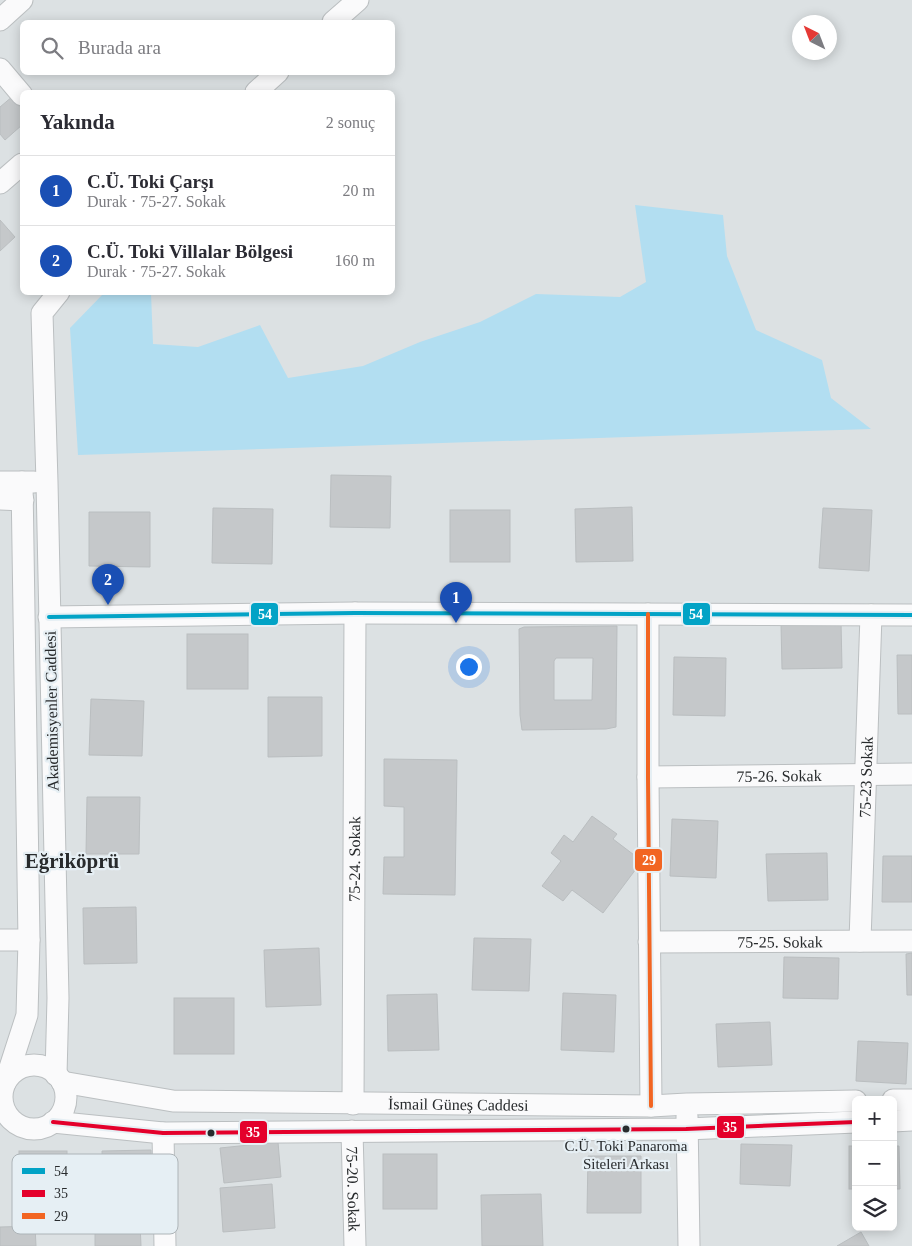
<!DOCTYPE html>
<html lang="tr">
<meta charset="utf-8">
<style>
:root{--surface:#fff;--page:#f2f2f3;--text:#2b2b33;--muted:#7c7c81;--line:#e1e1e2;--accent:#0f766e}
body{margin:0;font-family:"Times New Roman",serif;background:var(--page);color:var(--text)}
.controls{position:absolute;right:15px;bottom:15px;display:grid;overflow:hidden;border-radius:8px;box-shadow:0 2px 12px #0003}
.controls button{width:45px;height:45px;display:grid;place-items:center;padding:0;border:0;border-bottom:1px solid var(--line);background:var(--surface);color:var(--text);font:25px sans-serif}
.compass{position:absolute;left:792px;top:15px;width:45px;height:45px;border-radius:50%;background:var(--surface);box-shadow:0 2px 12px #0003;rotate:318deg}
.you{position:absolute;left:468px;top:666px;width:18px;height:18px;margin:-12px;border:4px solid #fff;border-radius:50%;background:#1a73e8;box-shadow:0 0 0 8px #1a73e833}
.badge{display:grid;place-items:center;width:32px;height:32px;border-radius:50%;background:var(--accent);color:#fff;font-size:16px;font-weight:700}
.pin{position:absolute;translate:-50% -41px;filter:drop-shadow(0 1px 2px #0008)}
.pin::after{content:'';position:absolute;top:26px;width:18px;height:15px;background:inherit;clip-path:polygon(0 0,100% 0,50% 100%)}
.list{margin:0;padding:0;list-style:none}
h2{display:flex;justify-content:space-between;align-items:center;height:65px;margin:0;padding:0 20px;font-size:21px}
h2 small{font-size:16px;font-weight:400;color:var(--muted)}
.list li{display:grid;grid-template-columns:32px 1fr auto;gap:15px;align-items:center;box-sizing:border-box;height:70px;padding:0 20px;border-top:1px solid var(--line)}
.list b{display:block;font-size:19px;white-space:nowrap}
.list p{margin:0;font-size:16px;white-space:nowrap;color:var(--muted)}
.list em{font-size:16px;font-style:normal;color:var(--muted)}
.icon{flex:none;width:28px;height:28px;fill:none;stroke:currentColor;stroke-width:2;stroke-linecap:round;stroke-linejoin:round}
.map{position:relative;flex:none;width:912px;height:1246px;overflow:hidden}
.search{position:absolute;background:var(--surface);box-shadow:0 2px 12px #0003;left:20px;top:20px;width:375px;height:55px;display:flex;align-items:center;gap:12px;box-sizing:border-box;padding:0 18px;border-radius:8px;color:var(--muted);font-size:19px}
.panel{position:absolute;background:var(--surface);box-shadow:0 2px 12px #0003;left:20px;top:90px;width:375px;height:205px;border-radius:8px}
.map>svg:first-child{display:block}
.green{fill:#b2def1}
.building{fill:#c5c8ca;stroke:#babec0;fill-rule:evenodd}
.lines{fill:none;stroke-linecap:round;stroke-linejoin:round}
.minor-casing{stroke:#bbbfc1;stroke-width:23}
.minor{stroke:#fafafb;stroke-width:21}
.bus-1-casing{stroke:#e6eff4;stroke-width:8}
.bus-2-casing{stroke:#e6eff4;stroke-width:8}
.bus-3-casing{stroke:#e6eff4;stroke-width:8}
.bus-1{stroke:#02a3c6;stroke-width:4}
.bus-2{stroke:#e4002b;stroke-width:4}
.bus-3{stroke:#f26522;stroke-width:4}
.bus-dot{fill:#282b2d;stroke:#e6eff4;stroke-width:2}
.labels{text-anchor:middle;stroke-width:4.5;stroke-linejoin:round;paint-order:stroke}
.bus-label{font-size:15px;fill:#282b2d;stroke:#e6eff4}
.street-label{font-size:16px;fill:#282b2d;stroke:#e6eff4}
.district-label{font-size:21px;font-weight:bold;fill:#282b2d;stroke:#e6eff4}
.key{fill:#e6eff4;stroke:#adb4b8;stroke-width:1}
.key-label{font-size:14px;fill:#282b2d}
.line-badge{stroke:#e6eff4;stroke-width:2}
.badge-label{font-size:14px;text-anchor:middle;font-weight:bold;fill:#fff}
</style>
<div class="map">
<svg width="912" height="1246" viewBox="0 0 912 1246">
<rect width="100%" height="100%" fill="#dce1e3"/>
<path class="green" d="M635,205L723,215L727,256L756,330L822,360L831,398L871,429L78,455L70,328L104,293H151L153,344L198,347L260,325L288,378L363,366L420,342L480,322L536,294L620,297L646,282Z"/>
<g class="building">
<path d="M13,96L22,107V125L5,140L0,134V107Z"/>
<path d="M0,220L15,237L0,251Z"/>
<path d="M331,475L391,476L390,528L330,527Z"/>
<path d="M632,507L633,561L576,562L575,509Z"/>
<path d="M213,508L273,509L272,564L212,563Z"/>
<path d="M823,508L872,510L869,571L819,568Z"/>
<rect x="450" y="510" width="60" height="52"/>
<path d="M89,512H150V567L89,566Z"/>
<path d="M841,622L842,668L782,669L781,624Z"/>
<path d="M617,626L616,727L606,729L522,730L520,715L519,629L524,627ZM556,658H593L592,700H554V661Z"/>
<rect x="187" y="634" width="61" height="55"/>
<path d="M897,655H912V714H898Z"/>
<path d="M674,657L726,658L725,716L673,715Z"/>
<path d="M268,697H322V756L268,757Z"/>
<path d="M91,699L144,701L142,756L89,755Z"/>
<path d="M384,759L457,760L455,895L383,894L384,857H404V807L384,806Z"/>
<path d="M87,797H140L139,854H86Z"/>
<path d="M592,816L617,834L613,839L642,861L603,913L572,890L563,901L542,886L561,861L551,853L564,835L573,842Z"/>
<path d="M672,819L718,821L716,878L670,876Z"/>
<path d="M827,853L828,900L768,901L766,854Z"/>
<path d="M883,856H912V902H882Z"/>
<path d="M136,907L137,963L84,964L83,908Z"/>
<path d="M474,938L531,939L529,991L472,990Z"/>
<path d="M319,948L321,1005L266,1007L264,950Z"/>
<path d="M912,953V995H907L906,954Z"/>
<path d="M784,957L839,958L838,999L783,998Z"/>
<path d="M563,993L616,995L614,1052L561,1050Z"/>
<path d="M437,994L439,1050L388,1051L387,995Z"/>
<rect x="174" y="998" width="60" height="56"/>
<path d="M770,1022L772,1065L718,1067L716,1024Z"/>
<path d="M858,1041L908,1043L906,1084L856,1081Z"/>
<path d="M278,1142L281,1177L224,1183L220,1148Z"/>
<path d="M741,1144L792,1145L790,1186L740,1184Z"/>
<rect x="849" y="1146" width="7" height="43"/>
<path d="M893,1146H899L900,1189H893Z"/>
<path d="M151,1150L152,1186L103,1187L102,1151Z"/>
<rect x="19" y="1151" width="48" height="38"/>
<rect x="383" y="1154" width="54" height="55"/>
<path d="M588,1156H641V1213H587Z"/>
<path d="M272,1184L275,1228L223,1232L220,1188Z"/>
<path d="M541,1194L543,1246H482L481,1195Z"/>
<path d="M95,1223H140L141,1246H95Z"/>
<path d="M35,1226L36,1246H0V1227Z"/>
<path d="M861,1232L869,1246H837Z"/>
</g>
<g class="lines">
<defs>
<g id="minor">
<path d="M0,20L22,0"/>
<path d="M333,22L358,0"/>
<path d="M0,69L22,95"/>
<path d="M256,92L278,72"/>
<path d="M0,183L22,164"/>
<path d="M0,482H34"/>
<path d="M0,499L23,500"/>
<path d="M648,614V777L651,1106"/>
<path d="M49,617L355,613L912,615"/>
<path id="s1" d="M648,777L912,774"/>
<path d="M0,940H29"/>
<path id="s2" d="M860,941L871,615"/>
<path id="s3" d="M649,942L912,941"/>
<circle cx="34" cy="1097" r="32"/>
<path d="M56,1075L58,998L47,482L42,313L59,292"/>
<path id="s4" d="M62,1082L173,1101L651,1106L687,1104L856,1101"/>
<path d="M5,1083L27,1015L29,940L22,482"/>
<path d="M893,1100H912"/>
<path id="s5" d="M353,1104L355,613"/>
<path d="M687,1116L689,1246"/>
<path d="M893,1121L912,1120"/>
<path d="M53,1122L163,1133L686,1129L856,1122"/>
<path id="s6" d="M352,1131L355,1246"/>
<path d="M163,1133L165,1246"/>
</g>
</defs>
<use href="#minor" class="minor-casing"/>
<use href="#minor" class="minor"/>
<defs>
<path id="bus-1" d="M49,617L355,613L912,615"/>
<path id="bus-2" d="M53,1122L163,1133L686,1129L856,1122"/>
<path id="bus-3" d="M648,614V777L651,1106"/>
</defs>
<use href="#bus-1" class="bus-1-casing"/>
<use href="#bus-2" class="bus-2-casing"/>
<use href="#bus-3" class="bus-3-casing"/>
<use href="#bus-1" class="bus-1"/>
<use href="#bus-2" class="bus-2"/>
<use href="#bus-3" class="bus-3"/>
</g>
<g class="bus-dot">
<circle cx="626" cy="1129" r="4.5"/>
<circle cx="211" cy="1133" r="4.5"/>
</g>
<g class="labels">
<g class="bus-label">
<text x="626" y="1151">C.Ü. Toki Panaroma<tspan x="626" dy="18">Siteleri Arkası</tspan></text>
</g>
<g class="street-label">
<text transform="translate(51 711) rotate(-91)" y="6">Akademisyenler Caddesi</text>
<text dy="6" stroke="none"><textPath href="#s1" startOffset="131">75-26. Sokak</textPath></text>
<text dy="6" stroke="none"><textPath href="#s2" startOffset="164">75-23 Sokak</textPath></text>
<text dy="6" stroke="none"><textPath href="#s5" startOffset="245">75-24. Sokak</textPath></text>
<text dy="6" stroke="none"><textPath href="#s3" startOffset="131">75-25. Sokak</textPath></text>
<text dy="6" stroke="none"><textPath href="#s4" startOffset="398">İsmail Güneş Caddesi</textPath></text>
<text dy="6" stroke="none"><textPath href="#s6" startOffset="58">75-20. Sokak</textPath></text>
</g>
<g class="district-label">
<text x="72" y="868">Eğriköprü</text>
</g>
</g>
<rect x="12" y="1154" width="166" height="80" rx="8" class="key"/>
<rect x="22" y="1168" width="23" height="6" fill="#02a3c6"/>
<rect x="22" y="1190" width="23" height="7" fill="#e4002b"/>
<rect x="22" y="1213" width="23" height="6" fill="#f26522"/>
<g class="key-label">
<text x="54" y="1176">54</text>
<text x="54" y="1198">35</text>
<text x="54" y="1221">29</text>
</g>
<g class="line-badge">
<rect x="250" y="602" width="29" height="24" rx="5" fill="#02a3c6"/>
<rect x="682" y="602" width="29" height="24" rx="5" fill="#02a3c6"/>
<rect x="634" y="848" width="29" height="24" rx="5" fill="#f26522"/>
<rect x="716" y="1115" width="29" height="24" rx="5" fill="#e4002b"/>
<rect x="239" y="1120" width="29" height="24" rx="5" fill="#e4002b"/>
</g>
<g class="badge-label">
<text x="265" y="619">54</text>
<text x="696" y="619">54</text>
<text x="649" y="865">29</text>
<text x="730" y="1132">35</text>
<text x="253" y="1137">35</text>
</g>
</svg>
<div class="controls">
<button>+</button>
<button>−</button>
<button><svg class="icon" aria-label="layers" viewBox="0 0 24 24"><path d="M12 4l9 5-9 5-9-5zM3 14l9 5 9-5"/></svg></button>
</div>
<svg class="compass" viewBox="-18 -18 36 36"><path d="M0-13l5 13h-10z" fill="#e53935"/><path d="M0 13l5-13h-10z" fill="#7c7c81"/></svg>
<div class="you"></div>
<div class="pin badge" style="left:456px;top:623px;background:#1a4fb4">1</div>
<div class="pin badge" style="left:108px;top:605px;background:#1a4fb4">2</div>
<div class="search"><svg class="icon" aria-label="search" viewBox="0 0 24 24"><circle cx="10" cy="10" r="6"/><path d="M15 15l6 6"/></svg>Burada ara</div>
<section class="panel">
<h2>Yakında<small>2 sonuç</small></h2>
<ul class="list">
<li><span class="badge" style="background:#1a4fb4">1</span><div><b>C.Ü. Toki Çarşı</b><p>Durak · 75-27. Sokak</p></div><em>20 m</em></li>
<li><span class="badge" style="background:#1a4fb4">2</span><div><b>C.Ü. Toki Villalar Bölgesi</b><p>Durak · 75-27. Sokak</p></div><em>160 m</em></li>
</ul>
</section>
</div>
